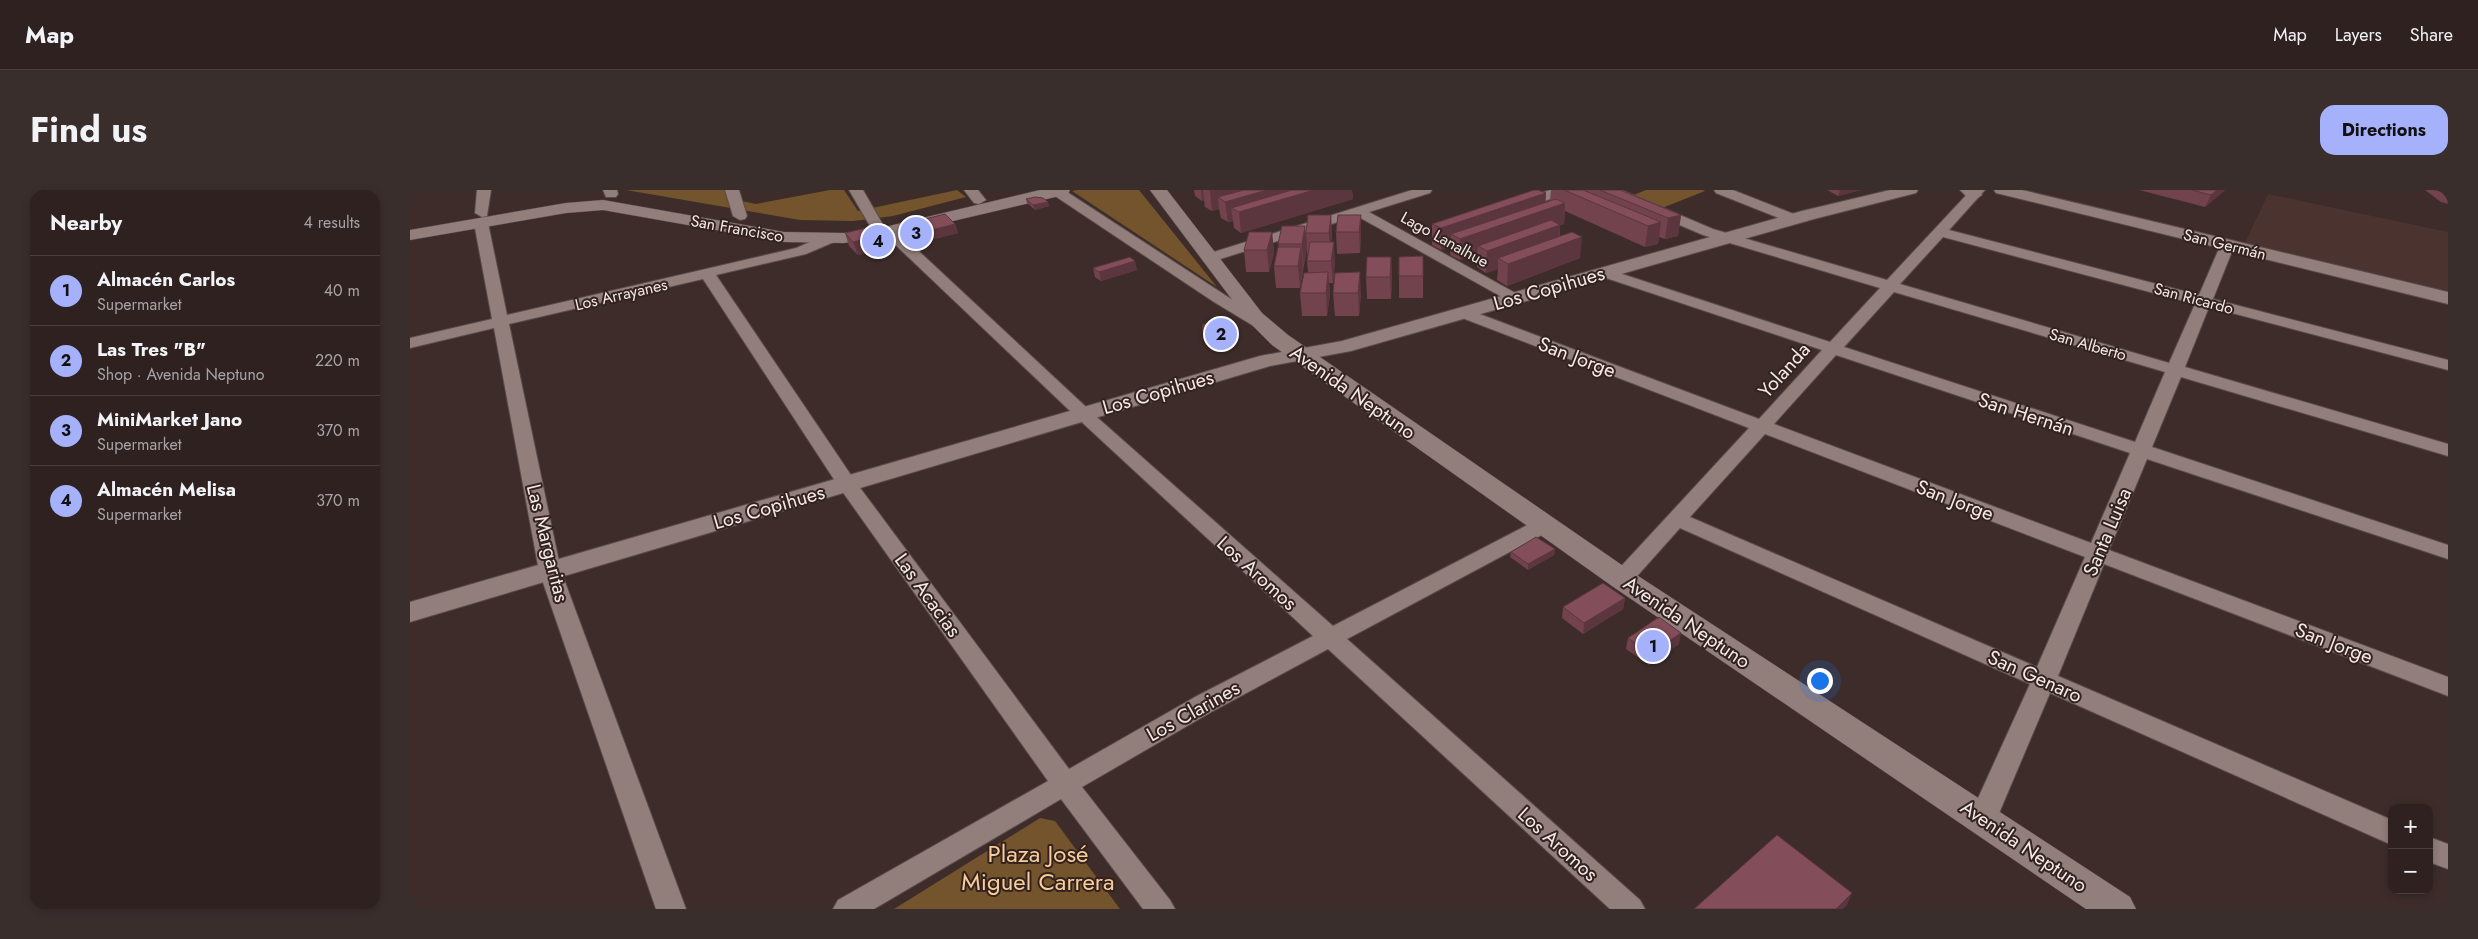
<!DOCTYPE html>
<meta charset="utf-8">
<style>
:root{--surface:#2e2120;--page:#3a2e2d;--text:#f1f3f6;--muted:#a7a3a5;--line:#493e3e;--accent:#a6b1fc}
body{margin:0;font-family:Jost,sans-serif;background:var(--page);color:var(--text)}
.controls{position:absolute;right:15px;bottom:15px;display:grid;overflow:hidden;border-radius:10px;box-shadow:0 2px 8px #0003}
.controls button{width:45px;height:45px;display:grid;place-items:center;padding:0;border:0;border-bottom:1px solid var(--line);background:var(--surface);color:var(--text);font:25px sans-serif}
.you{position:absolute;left:1409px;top:490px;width:18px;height:18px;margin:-12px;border:4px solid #fff;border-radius:50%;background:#1a73e8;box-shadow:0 0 0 8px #1a73e833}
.badge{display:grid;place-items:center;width:32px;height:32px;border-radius:50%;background:var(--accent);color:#111;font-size:16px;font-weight:700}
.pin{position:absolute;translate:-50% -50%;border:2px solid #fff;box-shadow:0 1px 5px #0006}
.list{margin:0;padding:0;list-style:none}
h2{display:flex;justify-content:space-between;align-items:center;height:65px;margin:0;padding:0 20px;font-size:21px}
h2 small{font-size:16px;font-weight:400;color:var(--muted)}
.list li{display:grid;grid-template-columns:32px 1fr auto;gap:15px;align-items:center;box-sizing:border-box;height:70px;padding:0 20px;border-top:1px solid var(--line)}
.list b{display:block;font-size:19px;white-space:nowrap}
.list p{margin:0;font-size:16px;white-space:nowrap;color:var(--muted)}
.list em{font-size:16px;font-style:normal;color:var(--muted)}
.map{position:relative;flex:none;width:2038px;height:719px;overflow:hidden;border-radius:15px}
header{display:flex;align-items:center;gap:30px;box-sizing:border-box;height:70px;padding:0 25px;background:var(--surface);border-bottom:1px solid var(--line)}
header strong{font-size:24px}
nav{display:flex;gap:28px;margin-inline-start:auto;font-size:18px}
.intro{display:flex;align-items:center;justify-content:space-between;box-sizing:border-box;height:120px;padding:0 30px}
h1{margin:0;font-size:35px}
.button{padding:12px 22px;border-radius:15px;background:var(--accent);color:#111;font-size:18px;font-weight:700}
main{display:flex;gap:30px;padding:0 30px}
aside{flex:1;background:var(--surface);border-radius:15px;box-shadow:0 2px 8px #0003}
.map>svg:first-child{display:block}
.built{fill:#4b3330}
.green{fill:#74542c}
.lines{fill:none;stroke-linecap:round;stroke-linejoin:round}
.minor-casing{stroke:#594b49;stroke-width:2}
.tertiary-casing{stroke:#594b49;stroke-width:2}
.secondary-casing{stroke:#594b49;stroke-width:1}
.minor{fill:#927e7b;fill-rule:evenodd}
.tertiary{fill:#927e7b;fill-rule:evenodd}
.secondary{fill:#927e7b;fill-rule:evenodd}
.wall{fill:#72424d}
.shaded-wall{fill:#5c363f}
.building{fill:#844d5a;stroke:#5c363f}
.labels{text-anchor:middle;stroke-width:4;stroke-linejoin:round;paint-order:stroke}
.far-street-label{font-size:16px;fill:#f3e8e6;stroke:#322220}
.street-label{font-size:20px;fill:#f3e8e6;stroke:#322220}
.near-park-label{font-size:24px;fill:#f9cd98;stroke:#322220}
</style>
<header>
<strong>Map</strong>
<nav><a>Map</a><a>Layers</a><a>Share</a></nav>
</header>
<div class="intro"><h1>Find us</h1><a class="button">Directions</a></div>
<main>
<aside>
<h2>Nearby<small>4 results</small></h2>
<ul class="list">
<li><span class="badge">1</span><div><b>Almacén Carlos</b><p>Supermarket</p></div><em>40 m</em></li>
<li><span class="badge">2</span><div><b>Las Tres &quot;B&quot;</b><p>Shop · Avenida Neptuno</p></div><em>220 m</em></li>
<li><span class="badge">3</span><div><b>MiniMarket Jano</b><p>Supermarket</p></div><em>370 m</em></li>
<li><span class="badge">4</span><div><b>Almacén Melisa</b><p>Supermarket</p></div><em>370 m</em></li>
</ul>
</aside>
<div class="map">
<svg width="2038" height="719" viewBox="0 0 2038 719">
<rect width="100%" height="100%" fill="#3d2c2a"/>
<path class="built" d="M1858,4L2038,42V102L1834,55Z"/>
<g class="green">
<path d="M216,0H315L318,8L346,14L420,0H434L448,21L547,0L556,7L483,26L443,31L390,30Z"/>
<path d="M668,0H729L807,97L662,1Z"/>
<path d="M1236,0H1293L1295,1L1252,18L1221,6Z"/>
<path d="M630,628L645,631L710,719H484Z"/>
</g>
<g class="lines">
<defs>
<g id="minor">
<path d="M67,0H81L77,26L72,27L65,23Z"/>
<path d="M193,0H207L208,4L206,7H196Z"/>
<path d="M315,0H329L337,26L335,29L330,30L323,26Z"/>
<path d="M439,0H453L472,33L470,36H460Z"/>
<path d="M554,0H568L576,10L569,14L564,13Z"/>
<path d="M641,0H654L861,135L859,138H847L804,112L642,4Z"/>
<path d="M1002,0H1022L1020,3L959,22L1109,105L1112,108L1109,111H1099L947,26L804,71H794L792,68L794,65Z"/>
<path d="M1140,0H1160L1158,3L1114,18L1109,19L1102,15L1104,12Z"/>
<path d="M1193,0H1211L1303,39L1477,90L1561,0H1575L1539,40L1789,105L1811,54L1813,51H1823L1825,54L1803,109L2038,170V180L1799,117L1775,177L2038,254V266L1771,187L1742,257L2038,355V369L1737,269L1699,360L2038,487V506L1694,374L1648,486L1982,630V655L1640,503L1587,628L1583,636L1573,639L1563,636L1559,628L1620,494L1270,338L1220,394L1212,396L1204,394L1201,389L1204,384L1339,238L1047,126L1045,123L1047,120H1059L1349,229L1412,160L1190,86L1188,83L1190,80H1200L1420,152L1470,98L1293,45L1195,3ZM1533,47L1785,114L1759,173L1490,94ZM1484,102L1755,182L1725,252L1434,157ZM1426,165L1720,263L1681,353L1364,234ZM1355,244L1675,367L1627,477L1280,327Z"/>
<path d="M1304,0H1323L1389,26L1391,29L1384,33L1379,32L1306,3Z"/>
<path d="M71,29L78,33L97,125L386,58L414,46H424L426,49L424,52L396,64L306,85L445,291L659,579L785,507L903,446L677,237L474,44L472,41L474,38H484L689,229L923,436L1127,330L1134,329L1141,330L1144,335L1141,340L937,449L1230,710L1235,719H1200L918,459L803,521L672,597L760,710L765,719H733L651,609L464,719H423L428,710L638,591L427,294L293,89L99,134L151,381L276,719H246L129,381L84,138L0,158V148L82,129L64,33Z"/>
<path d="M2019,647L2038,654V679L2019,672Z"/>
</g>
<g id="tertiary">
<path d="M1480,0H1508L1506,3L1404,29L941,161L860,176L0,432V412L850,166L932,151L1392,21Z"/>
<path d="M1550,0H1568L1572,5L1564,10L1558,8Z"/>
<path d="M1584,0H1612L2038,102V114L1586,3Z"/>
</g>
<g id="secondary">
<path d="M630,0H660L658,4L479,46L434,53L374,52L193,20L156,23L0,50V40L156,13L193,10L374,42L434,43L479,36Z"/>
<path d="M740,0H757L852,123L878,145L1222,382L1720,707L1726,719H1676L1202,396L862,155L838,131Z"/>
</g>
</defs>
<use href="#minor" class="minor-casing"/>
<use href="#tertiary" class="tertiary-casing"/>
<use href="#secondary" class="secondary-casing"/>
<use href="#minor" class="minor"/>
<use href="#tertiary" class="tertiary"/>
<use href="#secondary" class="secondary"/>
</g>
<g class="wall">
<path d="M784,0H942L943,9L831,43L824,38L823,31L818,32L811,28L809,19L802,21L795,17L794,10L792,11L785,6Z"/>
<path d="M1141,0H1210L1271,25L1268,46L1255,49L1249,47L1248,54L1235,57L1155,21L1154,34L1150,35V46L1170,68L1097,96L1087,90L1088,79L1076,83L1067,77V64L1050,70L1040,65L1041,56L1031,60L1022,55V34L1136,3L1135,12L1140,10Z"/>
<path d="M1417,0H1451L1428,6Z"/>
<path d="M1729,0H1815L1795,17Z"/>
<path d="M2015,0H2038V14L2031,12Z"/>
<path d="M616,9L638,12L639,16L625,20L617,13Z"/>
<path d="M921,25L922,46L921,52L925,73L923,93H919L920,104L917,126H892L890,103L898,82L897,71L898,64H897L896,43Z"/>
<path d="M951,25V46L950,63L927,64L926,42Z"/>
<path d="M545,34L548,43L509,53L502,45L499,36Z"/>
<path d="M895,36L897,58L890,98H866L864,76L869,57L868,54Z"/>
<path d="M862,42L864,63L859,82H836L834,60Z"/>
<path d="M435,43L483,56L448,65L439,56Z"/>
<path d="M1013,66V108H989V86Z"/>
<path d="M981,67L982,89L981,109H957L956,87Z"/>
<path d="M683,78L727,80L691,91L685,87Z"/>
<path d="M925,83L951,104L949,126H925L923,103Z"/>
<path d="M792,135L823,150L806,155L793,144Z"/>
<path d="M1145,359L1144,365L1118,380L1100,367L1101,362Z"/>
<path d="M1215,408L1213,419L1173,444L1152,428L1153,417Z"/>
<path d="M1218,448L1269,454L1239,475L1216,459Z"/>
</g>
<g class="shaded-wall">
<path d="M791,0H793L794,10L792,11Z"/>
<path d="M798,0H942L943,9L831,43L829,22L821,18L823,31L818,32L815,12L808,7L809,19L802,21L800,1Z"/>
<path d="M1430,0H1451L1428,6Z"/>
<path d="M1807,0H1815L1795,17L1801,5Z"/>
<path d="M1136,3L1135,20L1155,13L1154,34L1077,61L1068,56L1067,64L1050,70V49L1041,44V56L1031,60V38Z"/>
<path d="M638,12L639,16L625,20L623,15Z"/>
<path d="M921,25L922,46L920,64L919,43Z"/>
<path d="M951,25V46L950,63L949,42Z"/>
<path d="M1271,25L1268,46L1255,49L1258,28Z"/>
<path d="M1251,32L1248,54L1235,57L1238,36Z"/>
<path d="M545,34L548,43L509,53L506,44Z"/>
<path d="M1150,35L1149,55L1172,47L1170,68L1097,96L1098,74L1088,68V79L1076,83L1077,61Z"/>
<path d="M895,36L897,58L893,76L892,54Z"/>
<path d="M862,42L864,63L859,82L857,60Z"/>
<path d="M479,43L483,56L448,65L443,52Z"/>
<path d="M924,52L925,73L923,93L921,71Z"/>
<path d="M891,57L893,78L890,98L888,76Z"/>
<path d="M981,67L982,89L981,109L980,87Z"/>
<path d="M725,71L727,80L691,91L689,82Z"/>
<path d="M918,82L920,104L917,126L916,103Z"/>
<path d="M950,82L951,104L949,126L948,103Z"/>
<path d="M821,140L823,150L806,155L805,145Z"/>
<path d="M1145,359L1144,365L1118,380V374Z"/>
<path d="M1215,408L1213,419L1173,444L1174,433Z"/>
<path d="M1271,443L1269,454L1239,475L1241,464Z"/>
<path d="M1442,703L1437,715L1433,719H1426Z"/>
</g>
<g class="building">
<path d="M834,0H857L815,12L808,7Z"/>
<path d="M882,0H904L829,22L821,18Z"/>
<path d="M1124,0H1128L1136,3L1031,38L1022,34Z"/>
<path d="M1154,0H1173L1251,32L1238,36Z"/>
<path d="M1190,0H1210L1271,25L1258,28Z"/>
<path d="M1782,0H1807L1801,5Z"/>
<path d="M625,7L633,8L638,12L623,15L616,9Z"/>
<path d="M1146,9L1155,13L1050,49L1041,44Z"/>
<path d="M535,24L545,34L506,44L499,36L503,32Z"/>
<path d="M898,25H921L919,43H896Z"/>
<path d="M928,25H951L949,42H926Z"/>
<path d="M1141,30L1150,35L1077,61L1068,56Z"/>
<path d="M872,36H895L892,54H868Z"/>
<path d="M460,37H473L479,43L443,52L435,43Z"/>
<path d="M839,42H862L857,60H834Z"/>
<path d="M1162,42L1172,47L1098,74L1088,68Z"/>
<path d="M900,52H924L921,71H897Z"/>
<path d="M868,57H891L888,76H864Z"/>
<path d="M1013,66V86H989V67Z"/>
<path d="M720,67L725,71L689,82L683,78Z"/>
<path d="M957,67H981L980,87H956Z"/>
<path d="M918,82L916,103H890L894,83Z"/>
<path d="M950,82L948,103H923L925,83Z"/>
<path d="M808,129L821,140L805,145L792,135Z"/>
<path d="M1126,347L1145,359L1118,374L1101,362Z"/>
<path d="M1193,393L1215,408L1174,433L1153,417Z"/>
<path d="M1249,427L1271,443L1241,464L1218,448Z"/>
<path d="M1367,645L1442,703L1426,719H1284Z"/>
</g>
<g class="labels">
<g class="far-street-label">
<text transform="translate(327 38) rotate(10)" y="6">San Francisco</text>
<text transform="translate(1035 49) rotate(29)" y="6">Lago Lanalhue</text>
<text transform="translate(1815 54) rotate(14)" y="6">San Germán</text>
<text transform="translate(211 104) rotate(-13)" y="6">Los Arrayanes</text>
<text transform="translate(1784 108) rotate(15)" y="6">San Ricardo</text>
<text transform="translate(1678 154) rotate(16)" y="6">San Alberto</text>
</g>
<g class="street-label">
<text transform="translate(1139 98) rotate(-16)" y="7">Los Copihues</text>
<text transform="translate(1167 167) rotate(21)" y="7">San Jorge</text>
<text transform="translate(1374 180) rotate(-48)" y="7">Yolanda</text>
<text transform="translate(748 202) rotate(-16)" y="7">Los Copihues</text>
<text transform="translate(943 202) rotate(35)" y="7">Avenida Neptuno</text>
<text transform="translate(1616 224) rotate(18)" y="7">San Hernán</text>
<text transform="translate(1545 310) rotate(21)" y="7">San Jorge</text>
<text transform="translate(359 317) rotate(-16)" y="7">Los Copihues</text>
<text transform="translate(1697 342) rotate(-67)" y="7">Santa Luisa</text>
<text transform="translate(138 353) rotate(76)" y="7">Las Margaritas</text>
<text transform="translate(847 383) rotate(42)" y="7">Los Aromos</text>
<text transform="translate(518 405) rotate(54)" y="7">Las Acacias</text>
<text transform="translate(1277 432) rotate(34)" y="7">Avenida Neptuno</text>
<text transform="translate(1924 453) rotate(21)" y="7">San Jorge</text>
<text transform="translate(1625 486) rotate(24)" y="7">San Genaro</text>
<text transform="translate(783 521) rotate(-29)" y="7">Los Clarines</text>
<text transform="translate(1148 654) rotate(42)" y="7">Los Aromos</text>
<text transform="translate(1614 656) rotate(34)" y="7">Avenida Neptuno</text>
</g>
<g class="near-park-label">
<text x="628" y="672">Plaza José<tspan x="628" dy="28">Miguel Carrera</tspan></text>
</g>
</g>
</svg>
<div class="controls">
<button>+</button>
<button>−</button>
</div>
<div class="you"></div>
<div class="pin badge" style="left:1243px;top:456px">1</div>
<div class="pin badge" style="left:811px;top:144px">2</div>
<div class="pin badge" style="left:506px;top:43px">3</div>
<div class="pin badge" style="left:468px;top:51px">4</div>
</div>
</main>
